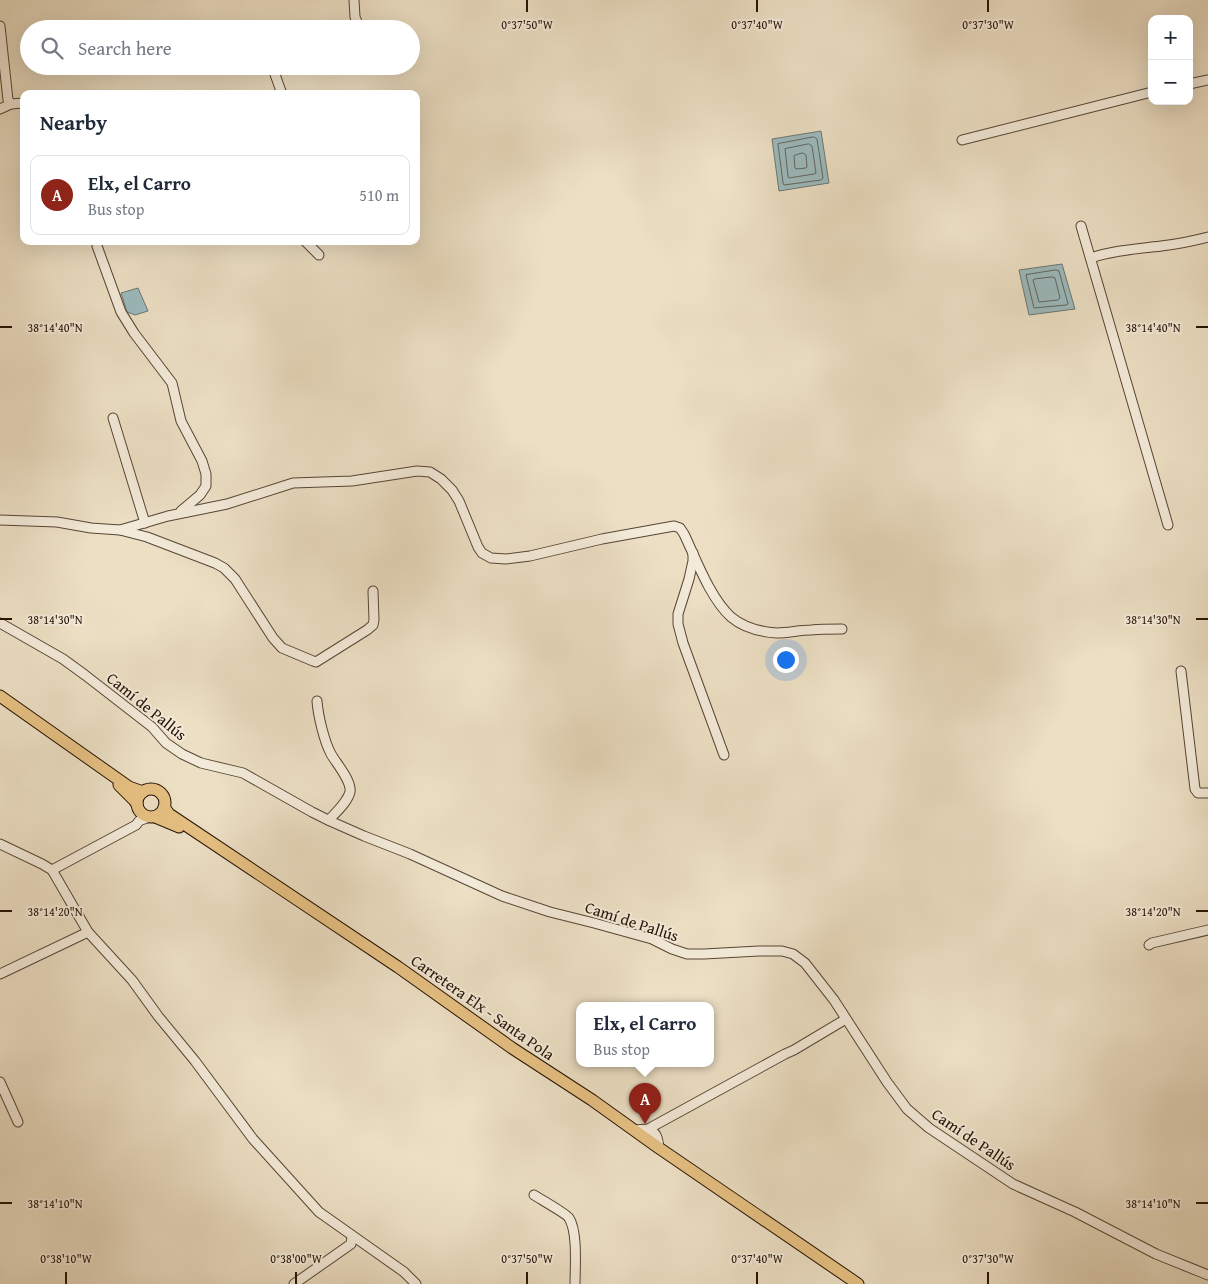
<!DOCTYPE html>
<meta charset="utf-8">
<style>
:root{--surface:#fff;--page:#f6f6f7;--text:#1f2937;--muted:#747a83;--line:#e0e1e3;--accent:#8f2418}
body{margin:0;font-family:"Gentium Book Plus",serif;background:var(--page);color:var(--text)}
.controls{position:absolute;right:15px;top:15px;display:grid;overflow:hidden;border-radius:10px;box-shadow:0 5px 20px #0002}
.controls button{width:45px;height:45px;display:grid;place-items:center;padding:0;border:0;border-bottom:1px solid var(--line);background:var(--surface);color:var(--text);font:25px sans-serif}
.you{position:absolute;left:785px;top:659px;width:18px;height:18px;margin:-12px;border:4px solid #fff;border-radius:50%;background:#1a73e8;box-shadow:0 0 0 8px #1a73e833}
.badge{display:grid;place-items:center;width:32px;height:32px;border-radius:50%;background:var(--accent);color:#fff;font-size:16px;font-weight:700}
.pin{position:absolute;translate:-50% -41px;filter:drop-shadow(0 1px 2px #0008)}
.pin::after{content:'';position:absolute;top:26px;width:18px;height:15px;background:inherit;clip-path:polygon(0 0,100% 0,50% 100%)}
.popup{position:absolute;left:576px;top:1002px;width:138px;height:65px;box-sizing:border-box;display:grid;place-content:center;border-radius:10px;background:var(--surface);filter:drop-shadow(0 1px 4px #0005);font-size:16px;white-space:nowrap;color:var(--muted)}
.popup b{font-size:19px;color:var(--text)}
.popup::after{content:'';position:absolute;left:50%;top:100%;margin-left:-10px;border:10px solid transparent;border-top-color:var(--surface)}
.list{margin:0;padding:0;list-style:none}
h2{display:flex;justify-content:space-between;align-items:center;height:65px;margin:0;padding:0 20px;font-size:21px}
h2 small{font-size:16px;font-weight:400;color:var(--muted)}
.list li{display:grid;grid-template-columns:32px 1fr auto;gap:15px;align-items:center;box-sizing:border-box;height:80px;margin:0 10px 10px;padding:0 10px;border:1px solid var(--line);border-radius:10px}
.list b{display:block;font-size:19px;white-space:nowrap}
.list p{margin:0;font-size:16px;white-space:nowrap;color:var(--muted)}
.list em{font-size:16px;font-style:normal;color:var(--muted)}
.icon{flex:none;width:28px;height:28px;fill:none;stroke:currentColor;stroke-width:2;stroke-linecap:round;stroke-linejoin:round}
.map{position:relative;flex:none;width:1208px;height:1284px;overflow:hidden}
.search{position:absolute;background:var(--surface);box-shadow:0 5px 20px #0002;left:20px;top:20px;width:400px;height:55px;display:flex;align-items:center;gap:12px;box-sizing:border-box;padding:0 18px;border-radius:28px;color:var(--muted);font-size:19px}
.panel{position:absolute;background:var(--surface);box-shadow:0 5px 20px #0002;left:20px;top:90px;width:400px;height:155px;border-radius:10px}
.map>svg:first-child{display:block}
.water{fill:#9cbabd;stroke:#6c7773}
.lines{fill:none;stroke-linecap:round;stroke-linejoin:round}
.shore{stroke:#606660;stroke-width:1}
.minor-casing{stroke:#574534;stroke-width:11}
.major-casing{stroke:#251204;stroke-width:13}
.minor{stroke:#f3ead9;stroke-width:9}
.major{stroke:#e6c082;stroke-width:11}
.ticks{fill:none;stroke:#251204;stroke-width:2}
.labels{text-anchor:middle;stroke-width:4;stroke-linejoin:round;paint-order:stroke}
.street-label{font-size:16px;fill:#251204;stroke:#f3ead9}
.ticks-label{font-size:12px;text-anchor:middle;fill:#251204;stroke:#f3ead9;stroke-width:4;stroke-linejoin:round;paint-order:stroke}
</style>
<div class="map">
<svg width="1208" height="1284" viewBox="0 0 1208 1284">
<rect width="100%" height="100%" fill="#ecdfc4"/>
<filter id="stains"><feTurbulence type="fractalNoise" baseFrequency=".004" numOctaves="4"/><feColorMatrix values="0 0 0 0 .2 0 0 0 0 .09 0 0 0 0 .02 0 0 0 .5 -.17"/></filter>
<radialGradient id="worn" r=".72"><stop offset=".6" stop-color="#630" stop-opacity="0"/><stop offset="1" stop-color="#630" stop-opacity=".3"/></radialGradient>
<g class="water">
<path d="M821,131L829,183L779,191L772,139Z"/>
<path d="M1062,264L1075,309L1029,315L1019,270Z"/>
<path d="M138,288L148,311L135,315L127,312L121,293Z"/>
</g>
<g class="lines">
<g class="shore">
<path d="M814,137L817,139L823,178L821,180L784,185L783,183L778,144Z"/>
<path d="M809,144L812,146L816,173L814,174L789,178L788,176L785,149Z"/>
<path d="M803,153L806,155L807,167L806,168L796,169L795,168L794,156Z"/>
<path d="M1056,270L1059,271L1068,304L1066,305L1034,308L1026,275Z"/>
<path d="M1052,277L1055,278L1060,298L1058,300L1039,302L1033,280L1035,279Z"/>
</g>
<defs>
<g id="minor">
<path d="M354,0L355,17L360,29"/>
<path d="M0,26L8,100L11,104L24,103"/>
<path d="M272,66L282,94"/>
<path d="M1189,84L1208,80"/>
<path d="M0,109L11,104"/>
<path d="M962,140L1152,92"/>
<path d="M1081,226L1168,525"/>
<path d="M305,241L319,255"/>
<path d="M97,246L121,312L134,333L172,383L181,421L202,461L206,474V486L200,495L181,511"/>
<path d="M1091,258C1113,250 1138,249 1161,246C1177,244 1193,241 1208,237"/>
<path d="M113,418L145,523"/>
<path d="M0,520L57,522L91,528L120,530L168,516L227,504L293,483L352,481L417,471L430,472L441,479L452,490L459,501L478,547L482,553L491,558L506,559L530,556L602,539L674,526L680,528L684,534C696,559 710,598 731,617C743,627 761,632 777,633C788,633 800,630 811,630C821,629 832,629 842,629"/>
<path d="M120,530L147,537L215,563L224,568L235,579L273,638L282,648L313,661L316,662L367,630L373,625L374,620L373,591"/>
<path d="M693,553V561L689,579L678,614V624L683,643L724,755"/>
<path d="M0,623L63,659L85,675L152,727L166,743L182,754L201,763L243,773L312,812L330,821L364,836L410,854L502,896L550,912L594,923L652,939L672,949L687,954H704L759,951H782L793,954L805,963L834,1000L887,1082L907,1109L929,1128L1013,1184L1075,1212L1156,1254L1208,1275"/>
<path d="M1181,671L1195,789L1198,793H1208"/>
<path d="M317,701C318,715 324,741 331,754C336,763 352,781 350,792C347,803 336,812 329,820"/>
<path d="M0,844L42,864L52,870L88,932L132,980L158,1016L195,1061L253,1139L319,1212L404,1272L416,1284"/>
<path d="M52,870L136,825L139,821L149,817"/>
<path d="M1149,945L1152,943L1208,930"/>
<path d="M0,974L88,932"/>
<path d="M0,1082L18,1122"/>
<path d="M648,1129C657,1132 658,1139 659,1148"/>
<path d="M634,1130L648,1129L785,1054L794,1050L846,1019"/>
<path d="M534,1195C540,1199 567,1214 569,1218C578,1232 575,1268 575,1284"/>
<path d="M294,1284L351,1244L352,1237"/>
</g>
<g id="major">
<path d="M0,696L129,787L143,792"/>
<path d="M119,785L134,800L137,804"/>
<circle cx="151" cy="803" r="14"/>
<path d="M164,807L169,814L398,967L512,1048L592,1100L659,1148L858,1284"/>
<path d="M155,817L179,827"/>
</g>
</defs>
<use href="#minor" class="minor-casing"/>
<use href="#major" class="major-casing"/>
<use href="#minor" class="minor"/>
<use href="#major" class="major"/>
</g>
<path class="ticks" d="M527,0V12M757,0V12M988,0V12M0,327H12M1196,327H1208M0,619H12M1196,619H1208M0,911H12M1196,911H1208M0,1203H12M1196,1203H1208M66,1272V1284M296,1272V1284M527,1272V1284M757,1272V1284M988,1272V1284"/>
<g class="labels">
<g class="street-label">
<text transform="translate(147 706) rotate(39)" y="6">Camí de Pallús</text>
<text transform="translate(632 921) rotate(18)" y="6">Camí de Pallús</text>
<text transform="translate(483 1007) rotate(35)" y="6">Carretera Elx - Santa Pola</text>
<text transform="translate(974 1139) rotate(34)" y="6">Camí de Pallús</text>
</g>
</g>
<g class="ticks-label">
<text x="527" y="29">0°37'50"W</text>
<text x="757" y="29">0°37'40"W</text>
<text x="988" y="29">0°37'30"W</text>
<text x="55" y="332">38°14'40"N</text>
<text x="1153" y="332">38°14'40"N</text>
<text x="55" y="624">38°14'30"N</text>
<text x="1153" y="624">38°14'30"N</text>
<text x="55" y="916">38°14'20"N</text>
<text x="1153" y="916">38°14'20"N</text>
<text x="55" y="1208">38°14'10"N</text>
<text x="1153" y="1208">38°14'10"N</text>
<text x="66" y="1263">0°38'10"W</text>
<text x="296" y="1263">0°38'00"W</text>
<text x="527" y="1263">0°37'50"W</text>
<text x="757" y="1263">0°37'40"W</text>
<text x="988" y="1263">0°37'30"W</text>
</g>
<rect width="100%" height="100%" filter="url(#stains)"/>
<rect width="100%" height="100%" fill="url(#worn)"/>
</svg>
<div class="controls">
<button>+</button>
<button>−</button>
</div>
<div class="you"></div>
<div class="pin badge" style="left:645px;top:1124px">A</div>
<div class="popup"><b>Elx, el Carro</b>Bus stop</div>
<div class="search"><svg class="icon" aria-label="search" viewBox="0 0 24 24"><circle cx="10" cy="10" r="6"/><path d="M15 15l6 6"/></svg>Search here</div>
<section class="panel">
<h2>Nearby<small></small></h2>
<ul class="list">
<li><span class="badge">A</span><div><b>Elx, el Carro</b><p>Bus stop</p></div><em>510 m</em></li>
</ul>
</section>
</div>
